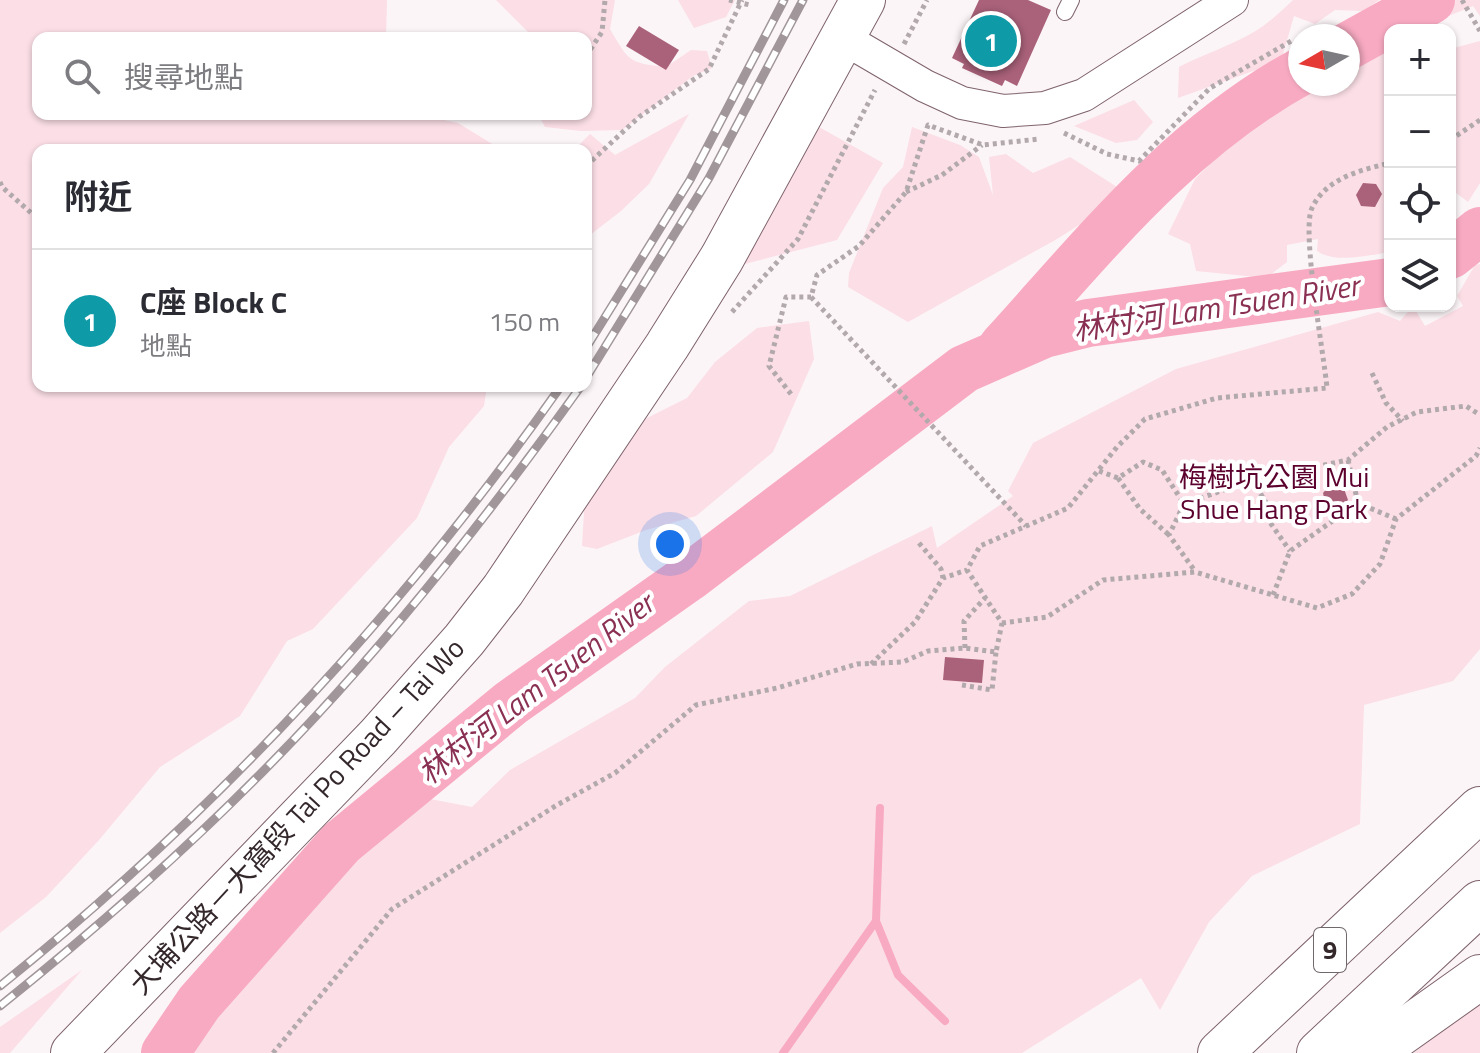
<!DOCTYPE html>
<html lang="zh-TW">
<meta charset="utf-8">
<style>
:root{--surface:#fff;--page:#f7f7f7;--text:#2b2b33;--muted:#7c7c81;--line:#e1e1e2;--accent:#d93025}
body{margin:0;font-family:"Titillium Web","Noto Sans TC",sans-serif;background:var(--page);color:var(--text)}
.controls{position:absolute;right:24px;top:24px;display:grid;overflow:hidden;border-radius:16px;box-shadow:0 2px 6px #0004}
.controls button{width:72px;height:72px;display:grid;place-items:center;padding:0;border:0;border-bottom:2px solid var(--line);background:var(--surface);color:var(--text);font:40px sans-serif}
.compass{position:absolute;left:1288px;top:24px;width:72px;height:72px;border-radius:50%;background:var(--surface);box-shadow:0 2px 6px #0004;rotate:261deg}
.you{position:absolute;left:670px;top:544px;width:28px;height:28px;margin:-20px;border:6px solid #fff;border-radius:50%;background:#1a73e8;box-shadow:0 0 0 12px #1a73e833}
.badge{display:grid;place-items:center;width:52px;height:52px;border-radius:50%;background:var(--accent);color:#fff;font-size:26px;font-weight:700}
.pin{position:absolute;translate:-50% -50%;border:4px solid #fff;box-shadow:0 2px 8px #0006}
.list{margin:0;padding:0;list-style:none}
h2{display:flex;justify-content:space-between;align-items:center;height:104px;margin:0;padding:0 32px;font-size:34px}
h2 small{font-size:26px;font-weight:400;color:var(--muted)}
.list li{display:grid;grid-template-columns:52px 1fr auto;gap:24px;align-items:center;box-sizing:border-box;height:144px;padding:0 32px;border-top:2px solid var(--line)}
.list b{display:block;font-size:30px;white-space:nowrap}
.list p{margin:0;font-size:26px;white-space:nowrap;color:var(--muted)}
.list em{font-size:26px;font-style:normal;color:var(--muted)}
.icon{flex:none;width:44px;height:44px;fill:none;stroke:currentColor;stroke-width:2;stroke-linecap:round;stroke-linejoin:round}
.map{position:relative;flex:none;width:1480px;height:1053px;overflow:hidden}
.search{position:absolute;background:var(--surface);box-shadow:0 2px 6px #0004;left:32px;top:32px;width:560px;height:88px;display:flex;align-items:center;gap:20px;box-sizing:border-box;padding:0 28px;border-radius:16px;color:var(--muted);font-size:30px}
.panel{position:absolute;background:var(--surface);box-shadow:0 2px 6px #0004;left:32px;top:144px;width:560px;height:248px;border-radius:16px}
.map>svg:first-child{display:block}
.green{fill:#fbdee6}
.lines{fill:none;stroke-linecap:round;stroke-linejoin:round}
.stream{stroke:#f8aac2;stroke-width:8}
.river{stroke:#f8aac2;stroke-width:48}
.building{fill:#aa627a}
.lane-casing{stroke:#7e636b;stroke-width:18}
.street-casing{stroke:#7e636b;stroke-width:34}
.secondary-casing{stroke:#7e636b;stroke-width:46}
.highway-casing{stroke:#7e636b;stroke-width:46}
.path{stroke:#b2a9ac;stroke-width:5;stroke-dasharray:4 4;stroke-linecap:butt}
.lane{stroke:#fff;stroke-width:16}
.street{stroke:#fff;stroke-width:32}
.secondary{stroke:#fff;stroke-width:44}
.highway{stroke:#fff;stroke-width:44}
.rail-casing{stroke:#a1979a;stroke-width:9}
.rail{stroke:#fff;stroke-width:6;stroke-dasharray:18;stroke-linecap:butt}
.labels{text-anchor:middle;stroke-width:8;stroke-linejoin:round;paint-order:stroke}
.shield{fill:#fff;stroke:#71686b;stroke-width:2}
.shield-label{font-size:26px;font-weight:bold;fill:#34282b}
.park-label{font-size:28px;fill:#5c002e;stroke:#fff}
.street-label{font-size:28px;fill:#34282b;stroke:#fff}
.water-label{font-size:30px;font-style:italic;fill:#8a3053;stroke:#fff}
</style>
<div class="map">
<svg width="1480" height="1053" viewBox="0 0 1480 1053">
<rect width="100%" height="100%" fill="#fcf5f7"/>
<g class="green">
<path d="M0,0H387L386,38H38V114H417L458,123L502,150H38V386H487L484,406L449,447L417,518L313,629L287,641L240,716L160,767L99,840L46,897L0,933Z"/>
<path d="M496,0H615L610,29C629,61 628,63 666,67L691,50L707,51L712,68L693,76L622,130L581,131L545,127L538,114H586V38H534Z"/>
<path d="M678,0H735L726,17L694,28Z"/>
<path d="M1293,0H1379L1364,11L1335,10L1315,24L1294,16L1281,61L1178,98L1179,67C1204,54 1230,46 1254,32C1268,24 1281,11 1293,0Z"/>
<path d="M1384,0H1480V16L1473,6L1414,30H1400L1378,3Z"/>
<path d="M1386,41L1390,42V252C1370,255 1335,264 1317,251L1318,239L1287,245V262L1266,278L1196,271L1190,244L1168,234L1195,179L1234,140L1313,84H1348V62Z"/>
<path d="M1480,41V183L1468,202L1455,192L1450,197V49Z"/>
<path d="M1134,100L1153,122L1137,140L1116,143L1074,126Z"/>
<path d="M689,114L649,184L621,211L586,238V150H574L590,134L615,155Z"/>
<path d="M819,127L883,163L837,240L745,264L750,219L739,183L763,135Z"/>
<path d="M912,127L960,145L979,157L993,195L989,157L1006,154L1033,173L1070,157L1128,194L1057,239L908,322L848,287L849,273L883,188L903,167Z"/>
<path d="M1480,264V649L1453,681L1364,705L1360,824L1252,876L1209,922L1160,1010L1141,978L1022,1053H189L237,979L330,878L430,799L472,807L510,770L635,698L665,667L749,601L790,596L932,526L937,548L1013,496L1008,491L1033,443L1176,369L1378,312L1400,321L1413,306L1425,326L1463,306L1457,296L1475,265Z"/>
<path d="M809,321L814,359L773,452L696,516L646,530L597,549L582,546L585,496L621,431L687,398L715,362L757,328Z"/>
<path d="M82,970L10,1053H0V1027Z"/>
<path d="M1480,1001V1053H1414L1451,1021Z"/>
</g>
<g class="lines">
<g class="stream">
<path d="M876,921L898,975L945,1021"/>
<path d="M783,1053L876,921L880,808"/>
</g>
<g class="river">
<path d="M1348,46L1431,0"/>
<path d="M1450,255L1480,231"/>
<path d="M1003,346C1095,245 1178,139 1300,72"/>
<path d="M165,1053L199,1003L341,843L511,703L688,578L964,369L1044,334L1088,323L1390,282"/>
</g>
</g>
<g class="building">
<path d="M979,0H1028L1051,10L1017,86L1005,80L1002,86L962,68L964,64L952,58Z"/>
<path d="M639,26L679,50L666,70L626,46Z"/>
<path d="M1363,183L1376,184L1382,194L1375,207L1361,206L1356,195Z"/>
<path d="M1331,484L1343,486L1348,500L1338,509L1326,506L1323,493Z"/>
<path d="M945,657L984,660L982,683L943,680Z"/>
</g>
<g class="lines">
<defs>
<path id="lane" d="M1065,12L1071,0"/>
<path id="street" d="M843,38L925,86L962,103L1003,111L1045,108L1084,95L1232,0"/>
<path id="secondary" d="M73,1053L378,737L464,640L503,590L667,346L722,258L863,0"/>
<g id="highway">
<path d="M1220,1053L1480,809"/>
<path d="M1319,1053L1480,903"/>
<path d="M1373,1053L1480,977"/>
</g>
</defs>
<use href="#lane" class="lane-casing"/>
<use href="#street" class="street-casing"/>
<use href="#secondary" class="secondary-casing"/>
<use href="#highway" class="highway-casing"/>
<g class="path">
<path d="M729,0L750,5"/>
<path d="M1462,0L1480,31"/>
<path d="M904,44L927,0"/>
<path d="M586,56L602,32L605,0"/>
<path d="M1064,133L1107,154L1139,161L1210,88L1293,40"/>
<path d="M1450,140L1480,120"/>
<path d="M586,166L639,117L709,69L742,0"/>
<path d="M0,182L2,187L38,219"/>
<path d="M906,192L942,175L982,145"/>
<path d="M811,297L1026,526"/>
<path d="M732,312L798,239L875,90"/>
<path d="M1372,373L1386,403L1403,421"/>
<path d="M791,394L769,366L786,297H811L817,275L859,246L906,192L928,125L983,145L1039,139"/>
<path d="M1348,460L1358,503"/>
<path d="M1099,471L1118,478L1143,462L1162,470L1184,504L1252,480L1348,460L1387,427L1417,412L1466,406L1480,415"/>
<path d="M1118,478L1140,509L1169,535"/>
<path d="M1252,480L1267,504L1269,521L1290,551"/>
<path d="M1184,504L1169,535L1195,571"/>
<path d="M919,543L941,569L943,578"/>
<path d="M1273,595L1290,551L1358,503L1396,519"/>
<path d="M1002,623L1047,617L1103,580L1195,572L1317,608L1352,594L1380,564L1396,519L1476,456L1480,448"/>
<path d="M965,648L964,621L985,598"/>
<path d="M871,664L915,622L943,578L967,570"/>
<path d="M962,685L992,690L996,652"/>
<path d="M273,1053L392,909L557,805L615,773L696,705L777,688L857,664L903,662L928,651L965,648L996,652L1002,623L967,570L980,546L1068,508L1117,447L1145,419L1217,398L1327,388C1324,355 1301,230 1312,208C1326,178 1361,170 1390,163"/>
</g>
<use href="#lane" class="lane"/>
<use href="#street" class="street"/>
<use href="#secondary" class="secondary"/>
<use href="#highway" class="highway"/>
<defs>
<g id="rail">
<path d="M586,348L690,180L784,0"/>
<path d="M586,378L709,178L803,0"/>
<path d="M0,986C215,813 402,612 561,386"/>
<path d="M0,1006C111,917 219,821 316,716C412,612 499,501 581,386"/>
</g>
</defs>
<use href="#rail" class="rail-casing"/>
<use href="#rail" class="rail"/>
</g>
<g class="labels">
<rect class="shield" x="1314" y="928" width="32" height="44" rx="6"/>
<g class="shield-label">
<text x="1330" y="959">9</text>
</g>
<g class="park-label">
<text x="1274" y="487">梅樹坑公園 Mui<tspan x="1274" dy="32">Shue Hang Park</tspan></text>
</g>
<g class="street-label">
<text transform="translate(297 816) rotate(-47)" y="10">大埔公路－大窩段 Tai Po Road – Tai Wo</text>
</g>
<g class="water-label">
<text transform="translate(1216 308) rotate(-9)" y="10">林村河 Lam Tsuen River</text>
<text transform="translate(536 689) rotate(-38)" y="10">林村河 Lam Tsuen River</text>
</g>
</g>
</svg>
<div class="controls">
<button>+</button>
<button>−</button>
<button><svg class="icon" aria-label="locate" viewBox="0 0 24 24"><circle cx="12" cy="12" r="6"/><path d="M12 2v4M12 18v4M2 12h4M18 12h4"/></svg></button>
<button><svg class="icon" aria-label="layers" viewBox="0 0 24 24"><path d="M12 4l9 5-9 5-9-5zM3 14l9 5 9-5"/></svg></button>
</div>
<svg class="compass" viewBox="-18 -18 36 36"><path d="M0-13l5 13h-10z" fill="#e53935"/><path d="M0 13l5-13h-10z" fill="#7c7c81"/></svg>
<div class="you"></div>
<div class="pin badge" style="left:991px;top:41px;background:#0f9aa8">1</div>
<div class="search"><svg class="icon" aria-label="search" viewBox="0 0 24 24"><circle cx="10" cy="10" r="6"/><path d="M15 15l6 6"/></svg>搜尋地點</div>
<section class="panel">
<h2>附近<small></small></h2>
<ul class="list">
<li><span class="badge" style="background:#0f9aa8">1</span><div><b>C座 Block C</b><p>地點</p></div><em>150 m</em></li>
</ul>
</section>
</div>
